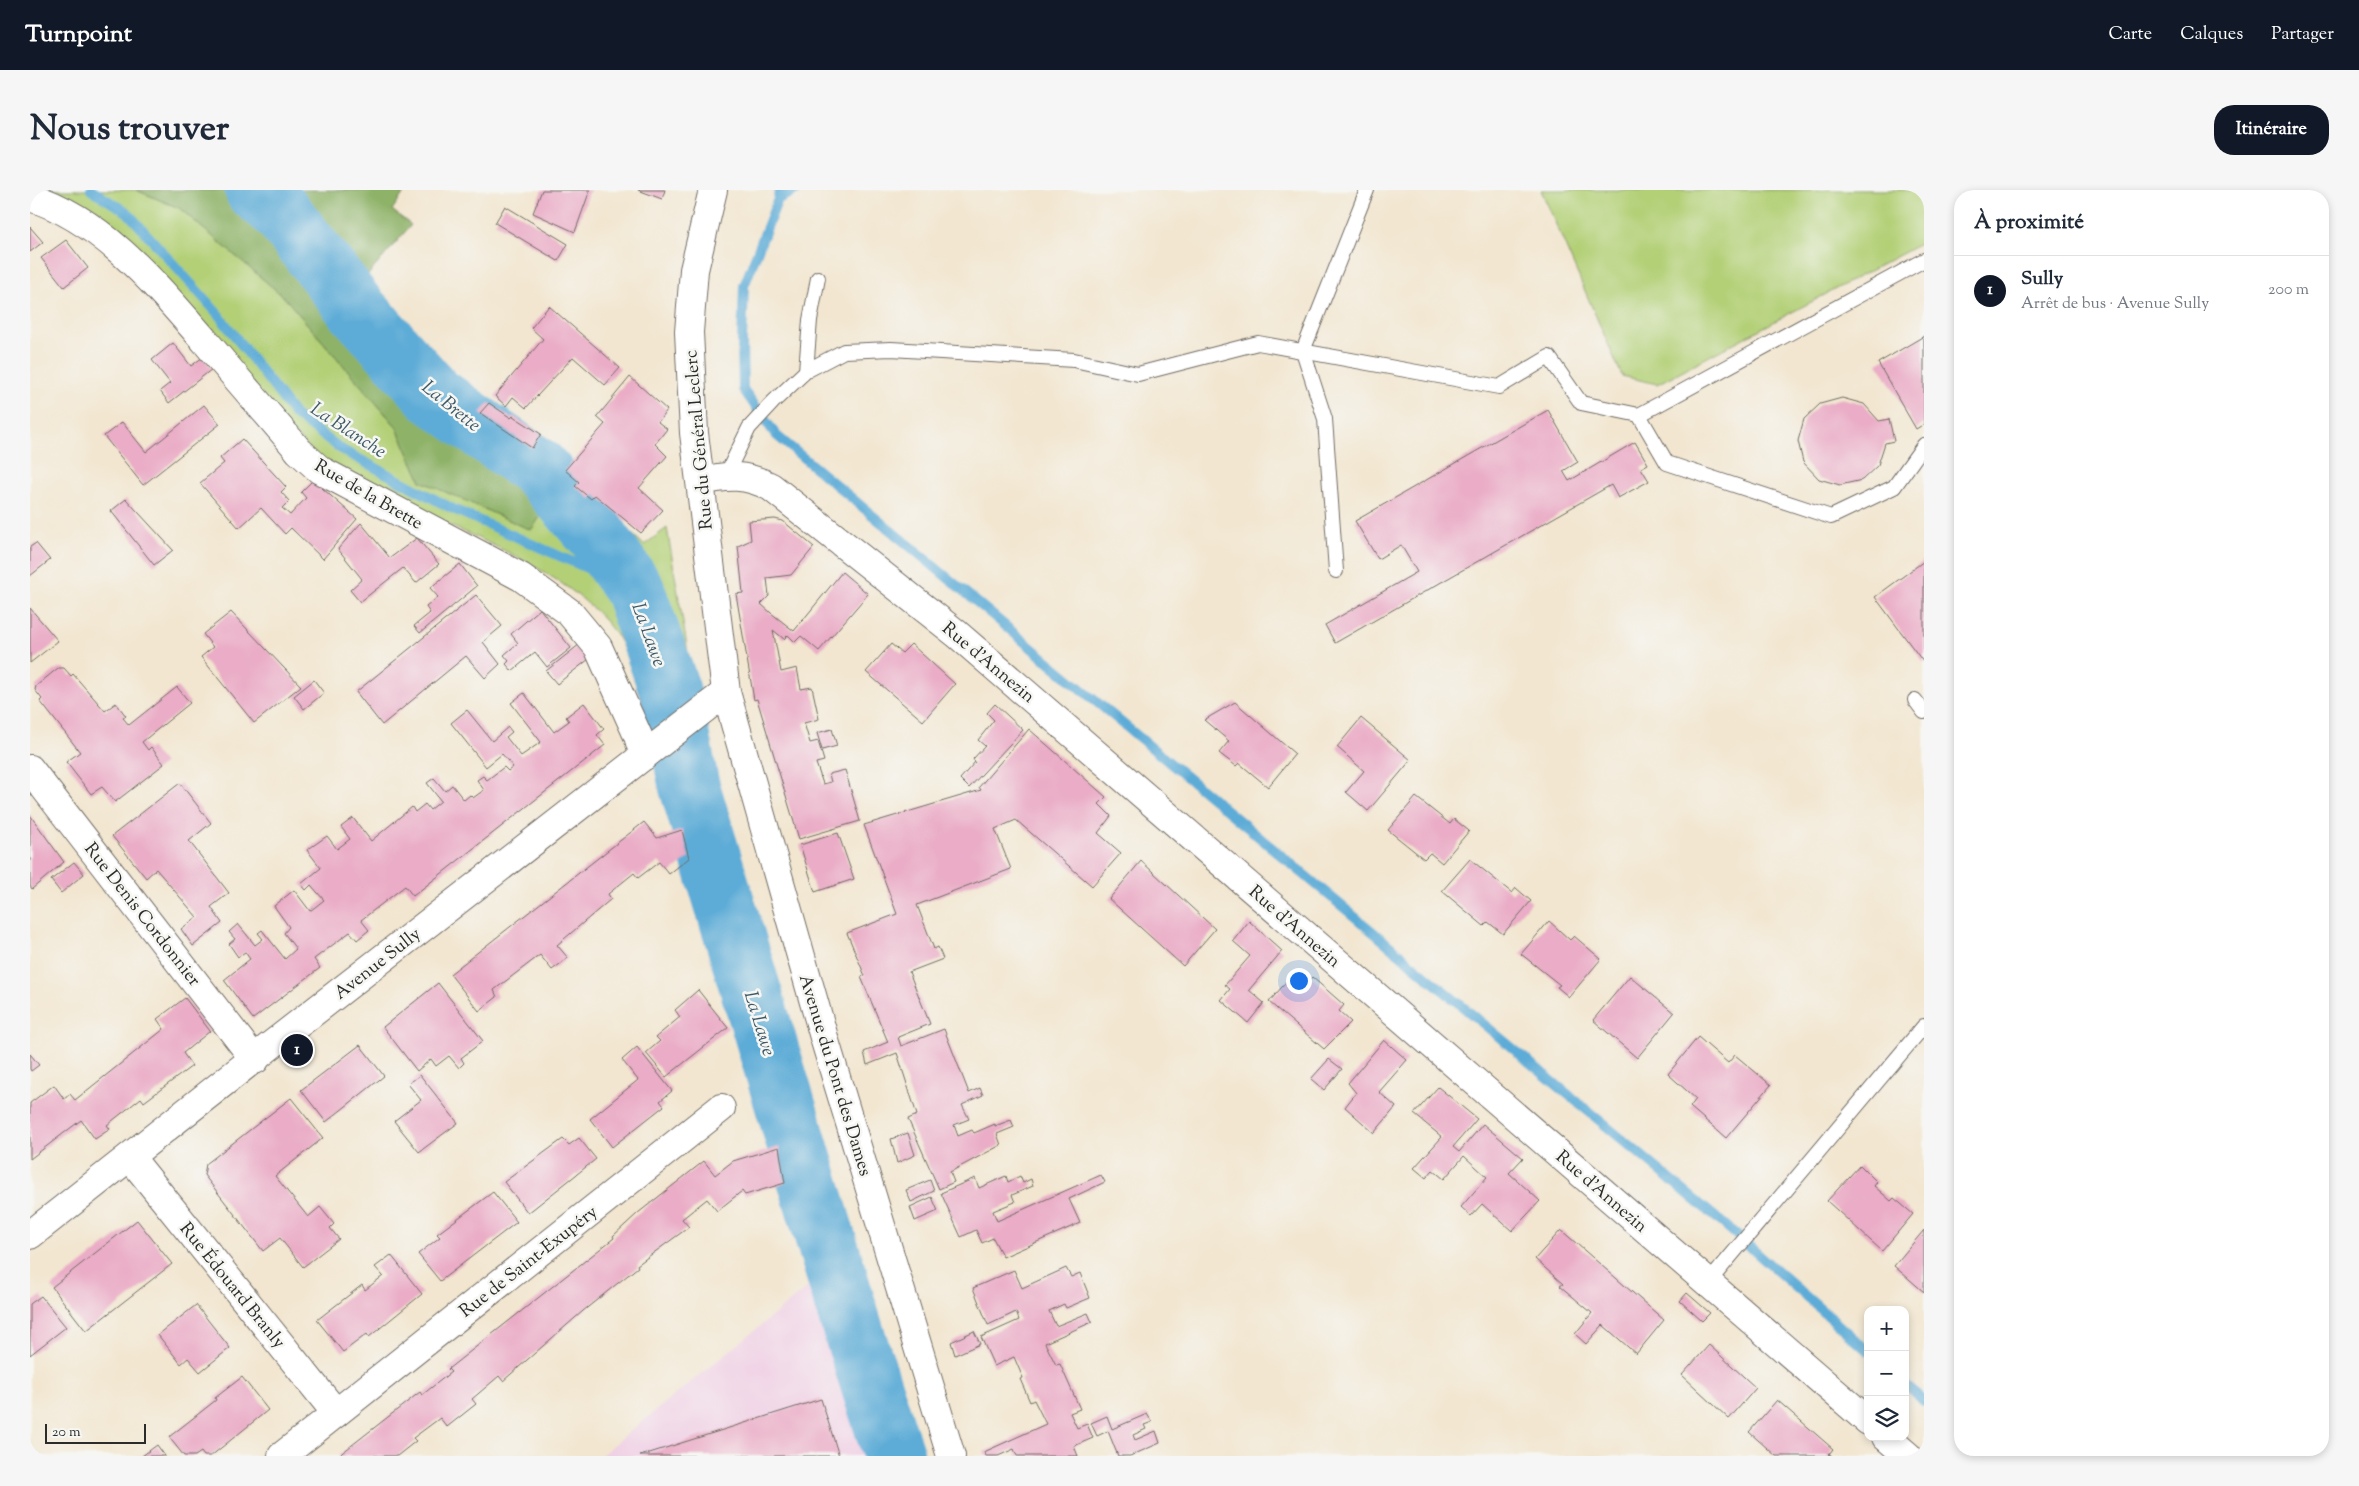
<!DOCTYPE html>
<html lang="fr">
<meta charset="utf-8">
<style>
:root{--surface:#fff;--page:#f6f6f7;--text:#1f2937;--muted:#747a83;--line:#e0e1e3;--accent:#111827}
body{margin:0;font-family:"Sorts Mill Goudy",serif;background:var(--page);color:var(--text)}
.controls{position:absolute;right:15px;bottom:15px;display:grid;overflow:hidden;border-radius:10px;box-shadow:0 2px 8px #0003}
.controls button{width:45px;height:45px;display:grid;place-items:center;padding:0;border:0;border-bottom:1px solid var(--line);background:var(--surface);color:var(--text);font:25px sans-serif}
.scale{position:absolute;left:15px;bottom:12px;width:101px;box-sizing:border-box;padding-left:5px;border:2px solid #2b2b2b;border-top:0;font-size:14px;line-height:18px;white-space:nowrap;color:#2b2b2b;-webkit-text-stroke:4px #f6f6f2;paint-order:stroke}
.you{position:absolute;left:1268px;top:790px;width:18px;height:18px;margin:-12px;border:4px solid #fff;border-radius:50%;background:#1a73e8;box-shadow:0 0 0 8px #1a73e833}
.badge{display:grid;place-items:center;width:32px;height:32px;border-radius:50%;background:var(--accent);color:#fff;font-size:16px;font-weight:700}
.pin{position:absolute;translate:-50% -50%;border:2px solid #fff;box-shadow:0 1px 5px #0006}
.list{margin:0;padding:0;list-style:none}
h2{display:flex;justify-content:space-between;align-items:center;height:65px;margin:0;padding:0 20px;font-size:21px}
h2 small{font-size:16px;font-weight:400;color:var(--muted)}
.list li{display:grid;grid-template-columns:32px 1fr auto;gap:15px;align-items:center;box-sizing:border-box;height:70px;padding:0 20px;border-top:1px solid var(--line)}
.list b{display:block;font-size:19px;white-space:nowrap}
.list p{margin:0;font-size:16px;white-space:nowrap;color:var(--muted)}
.list em{font-size:16px;font-style:normal;color:var(--muted)}
.icon{flex:none;width:28px;height:28px;fill:none;stroke:currentColor;stroke-width:2;stroke-linecap:round;stroke-linejoin:round}
.map{position:relative;flex:none;width:1894px;height:1266px;overflow:hidden;border-radius:20px}
header{display:flex;align-items:center;gap:30px;box-sizing:border-box;height:70px;padding:0 25px;background:var(--accent);color:#fff}
header strong{font-size:24px}
nav{display:flex;gap:28px;margin-inline-start:auto;font-size:18px}
.intro{display:flex;align-items:center;justify-content:space-between;box-sizing:border-box;height:120px;padding:0 30px}
h1{margin:0;font-size:35px}
.button{padding:12px 22px;border-radius:20px;background:var(--accent);color:#fff;font-size:18px;font-weight:700}
main{display:flex;gap:30px;padding:0 30px}
aside{flex:1;background:var(--surface);border-radius:20px;box-shadow:0 2px 8px #0003}
.map>svg:first-child{display:block}
.built{fill:#f0d0e5}
.green{fill:#b3d077;stroke:#6f7e51}
.forest{fill:#8eb268;stroke:#5c6e4a}
.lines{fill:none;stroke-linecap:round;stroke-linejoin:round}
.stream{stroke:#5dacd7;stroke-width:10}
.river{stroke:#5dacd7;stroke-width:61}
.building{fill:#eaacc6}
.service-casing{stroke:#716c65;stroke-width:16}
.minor-casing{stroke:#716c65;stroke-width:30}
.tertiary-casing{stroke:#716c65;stroke-width:30}
.service{stroke:#fff;stroke-width:14}
.minor{stroke:#fff;stroke-width:28}
.tertiary{stroke:#fff;stroke-width:28}
.labels{text-anchor:middle;stroke-width:5;stroke-linejoin:round;paint-order:stroke}
.street-label{font-size:18px;fill:#2b2b2b;stroke:#f6f6f2}
.water-label{font-size:19px;font-style:italic;fill:#3c5867;stroke:#f6f6f2}
</style>
<header>
<strong>Turnpoint</strong>
<nav><a>Carte</a><a>Calques</a><a>Partager</a></nav>
</header>
<div class="intro"><h1>Nous trouver</h1><a class="button">Itinéraire</a></div>
<main>
<div class="map">
<svg width="1894" height="1266" viewBox="0 0 1894 1266">
<rect width="100%" height="100%" fill="#f6f6f2"/>
<filter id="ink" filterUnits="userSpaceOnUse"><feTurbulence type="fractalNoise" baseFrequency=".02" numOctaves="2"/><feDisplacementMap in="SourceGraphic" scale="10" xChannelSelector="R" yChannelSelector="G"/><feConvolveMatrix kernelMatrix="1 2 1 2 8 2 1 2 1" color-interpolation-filters="sRGB"/></filter>
<filter id="wash" filterUnits="userSpaceOnUse"><feTurbulence type="fractalNoise" baseFrequency=".0096" numOctaves="4" result="noise"/><feDisplacementMap in="SourceGraphic" scale="20" xChannelSelector="R" yChannelSelector="G"/><feGaussianBlur stdDeviation="1.12" result="paint"/><feColorMatrix in="noise" values="0 0 0 0 0 0 0 0 0 0 0 0 0 0 0 0 0 1.4 0 .05"/><feComposite in="paint" operator="in"/></filter>
<g filter="url(#wash)">
<rect width="100%" height="100%" fill="#f2e6d0"/>
<path class="built" d="M786,1091L842,1266H570L651,1200Z"/>
<g class="green">
<path d="M16,0H106L149,18L254,107L366,236L391,291L501,340L530,298L560,318L567,312L614,355L637,338L661,480L610,506C604,489 597,461 587,446C540,377 426,341 353,306C333,296 315,285 296,275Z"/>
<path d="M1511,0H1894V52L1627,194L1592,186Z"/>
</g>
<path class="forest" d="M106,0H376L362,20L381,35L326,99L349,130L439,224L534,292L501,340L391,291L366,236L254,107L149,18Z"/>
<g class="lines">
<g class="stream">
<path d="M61,0L97,22L188,124L265,225L314,261L423,319L604,399"/>
<path d="M749,0L748,9L714,96L712,151L713,199L746,245L1695,1035L1838,1161"/>
<path d="M748,9L766,0"/>
<path d="M1875,1195L1894,1211"/>
</g>
<path class="river" d="M225,0L251,22L325,117L405,206L509,279L568,347L604,399L640,501L659,595L824,1143L864,1266"/>
</g>
<g id="blocks">
<g class="building">
<path d="M512,0H560L545,42L503,23Z"/>
<path d="M608,0H635L632,9Z"/>
<path d="M475,16L538,54L528,71L465,33Z"/>
<path d="M0,37L13,52L0,62Z"/>
<path d="M36,50L58,78L34,97L11,68Z"/>
<path d="M519,116L590,178L575,195L543,167L496,218L483,207L476,216L465,206L513,149L501,138Z"/>
<path d="M1894,146V234L1886,239L1848,173Z"/>
<path d="M143,153L161,176L173,167L182,179L139,213L130,201L140,193L122,170Z"/>
<path d="M600,187L637,220L628,232L637,239L625,254L637,266L609,298L633,320L611,343L565,305L561,309L545,296L549,292L535,280L575,234L567,227Z"/>
<path d="M1812,208L1834,214L1849,231L1859,229L1864,251L1855,253L1848,275L1832,290L1810,295L1789,289L1773,272L1768,251L1774,229L1790,214Z"/>
<path d="M459,213L481,228L483,226L511,244L502,258L450,223Z"/>
<path d="M174,215L190,234L113,295L74,246L92,232L116,262Z"/>
<path d="M1518,220L1548,272L1533,281L1539,291L1605,252L1618,274L1611,278L1619,291L1588,308L1581,295L1305,453L1295,435L1387,382L1371,355L1348,369L1325,331Z"/>
<path d="M212,249L256,297L251,302L259,311L252,318L260,325L276,308L271,302L283,290L327,329L293,369L261,338L255,344L231,318L209,338L170,293L194,273L190,268Z"/>
<path d="M96,309L143,360L124,375L81,321Z"/>
<path d="M745,329L753,331L784,357L761,385L737,388L739,406L731,414L741,423L764,441L812,382L838,404L789,461L771,446L765,452L758,445L754,449L743,440L751,482L767,478L771,499L782,497L789,529L774,533L780,553L788,551L794,571L786,573L793,594L801,592L799,584L815,580L830,631L769,649L727,509L724,510L706,404L713,403L708,356L721,350L719,331Z"/>
<path d="M331,333L360,368L387,348L409,374L386,393L373,378L330,412L320,400L332,389L308,359Z"/>
<path d="M6,353L20,370L0,386V357Z"/>
<path d="M1894,371V473L1845,407Z"/>
<path d="M430,374L447,396L390,443L384,436L400,423L396,417L408,407L400,398Z"/>
<path d="M446,405L472,436L453,452L470,474L455,488L436,466L352,535L326,502Z"/>
<path d="M0,418L28,451L0,473Z"/>
<path d="M510,419L541,458L517,477L505,462L482,481L476,474L479,471L474,465L488,453L481,444Z"/>
<path d="M201,422L271,496L224,533L171,467L183,457L173,444Z"/>
<path d="M550,454L559,469L527,494L516,481Z"/>
<path d="M861,454L872,463L881,454L925,494L893,531L836,482Z"/>
<path d="M28,478H34L41,486L43,484L75,521L86,513L96,526L93,528L99,535L147,497L160,513L112,552L118,560L121,557L134,574L85,612L72,597L61,604L36,572L50,562L10,511L12,509L5,500L6,496Z"/>
<path d="M284,490L294,503L274,519L264,506Z"/>
<path d="M494,503L524,542L539,531L536,527L554,513L574,539L567,545L575,555L383,706L375,696L331,730L339,740L327,750L320,742L284,769L290,778L223,829L194,790L220,769L215,762L208,767L199,754L205,749L199,742L208,734L225,755L233,749L228,743L232,740L255,769L266,759L254,743L259,737L244,716L264,700L280,721L294,710L281,695L276,700L271,694L291,678L277,660L297,646L307,659L320,649L311,637L323,628L341,651L382,617L385,622L395,614L400,620L411,611L397,593L404,588L415,601L422,595L434,610L440,605L443,608L454,600L447,590L453,586L457,590L474,577L478,581L483,577L472,564L456,577L421,533L437,520L462,551L478,537L482,542L476,547L491,566L511,552L481,513Z"/>
<path d="M1205,512L1265,564L1238,597L1209,573L1206,576L1189,563L1199,551L1174,530Z"/>
<path d="M965,514L993,540L939,598L930,589L945,572L943,569L955,556L948,550L964,530L957,523Z"/>
<path d="M1331,528L1381,570L1338,621L1316,602L1334,581L1307,557Z"/>
<path d="M802,539L807,556L792,560L787,543Z"/>
<path d="M999,539L1076,607L1069,614L1081,626L1068,643L1091,663L1062,696L986,630L965,639L981,679L887,715L904,759L908,757L913,769L879,782L900,834L868,847L871,856L914,839L939,903L950,898L953,905L932,915L939,929L924,935L928,946L942,940L944,943L965,934V936L981,930L984,937L967,944L971,955L920,982L924,992L909,999L878,929L887,925L867,863L837,875L834,862L858,852L831,787L835,786L817,743L867,724L834,635L951,600L949,597Z"/>
<path d="M150,593L181,633L159,651L199,703L181,717L192,733L163,756L151,739L167,727L126,679L116,688L82,646Z"/>
<path d="M1386,607L1420,634L1424,629L1439,641L1412,673L1400,663L1394,669L1358,640Z"/>
<path d="M0,625L34,672L2,699L0,696Z"/>
<path d="M614,632L627,648L652,640L659,668L639,684L629,672L608,688L604,683L578,704L581,709L527,755L538,768L522,780L510,765L464,800L467,807L449,821L420,784Z"/>
<path d="M808,643L824,689L785,702L770,655Z"/>
<path d="M1440,669L1482,703L1486,698L1501,711L1473,744L1458,732L1454,736L1412,701Z"/>
<path d="M1111,671L1185,739L1153,776L1079,709Z"/>
<path d="M44,672L54,684L31,703L21,690Z"/>
<path d="M1219,731L1252,761L1219,800L1234,813L1218,833L1191,810L1200,799L1195,795L1220,766L1203,751Z"/>
<path d="M1519,731L1540,750L1544,746L1571,769L1539,807L1527,797L1530,795L1491,764Z"/>
<path d="M1264,783L1276,793L1282,787L1314,815L1309,821L1321,832L1294,859L1239,812Z"/>
<path d="M1600,786L1644,823L1607,868L1563,830Z"/>
<path d="M408,793L453,851L431,868L434,873L429,878L419,866L406,876L401,869L387,881L353,837Z"/>
<path d="M668,800L698,838L636,887L616,863L630,851L626,847L650,827L645,820Z"/>
<path d="M155,808L180,841L153,863L162,876L114,912L111,908L77,935L80,939L65,949L51,930L0,969V913L24,895L34,909L40,904L45,910L134,839L127,829Z"/>
<path d="M1668,847L1698,873L1705,865L1741,895L1696,948L1660,917L1666,909L1638,884Z"/>
<path d="M1354,850L1377,870L1349,902L1366,917L1344,943L1315,917L1326,903L1318,893Z"/>
<path d="M330,855L354,886L296,932L271,900Z"/>
<path d="M607,857L642,901L630,911L634,916L582,957L560,929L608,890L592,870Z"/>
<path d="M0,864L9,875L1,881L0,879Z"/>
<path d="M1299,869L1312,879L1294,900L1281,889Z"/>
<path d="M390,885L428,933L389,962L364,931L391,910L378,894Z"/>
<path d="M1408,897L1447,929L1423,957L1429,962L1453,934L1493,968L1479,983L1510,1011L1482,1041L1452,1014L1441,1026L1431,1017L1457,987L1434,966L1414,989L1403,980L1396,988L1384,978L1412,947L1384,924Z"/>
<path d="M261,908L293,948L245,986L278,1027L290,1017L304,1034L300,1038L309,1049L273,1077L250,1048L233,1061L174,985L176,974Z"/>
<path d="M878,943L885,965L867,973L861,949Z"/>
<path d="M549,948L566,969L498,1023L474,992L533,949L539,955Z"/>
<path d="M749,957L755,993L715,1005L712,1001L687,1021L677,1009L652,1029L659,1037L607,1075L608,1077L553,1121L473,1191L469,1186L442,1209L446,1214L417,1237L410,1228L383,1248L386,1251L367,1266H308L390,1202L392,1205L421,1182L418,1179L584,1048L583,1046L608,1023L674,971L685,985L703,971Z"/>
<path d="M1830,975L1847,992L1844,996L1861,1011L1864,1008L1883,1024L1852,1061L1797,1011Z"/>
<path d="M1071,985L1075,992L1039,1009L1050,1033L973,1067L963,1048L952,1053L946,1040L931,1047L911,1003L945,988L949,998L976,986L978,992L990,986L993,993L1001,989L1003,996L982,1005L985,1012L963,1021L967,1031Z"/>
<path d="M900,990L904,1001L881,1012L876,1000Z"/>
<path d="M463,1002L487,1032L410,1091L388,1064L410,1047L407,1044Z"/>
<path d="M902,1007L908,1021L885,1031L880,1017Z"/>
<path d="M107,1030L142,1074L56,1141L22,1097Z"/>
<path d="M1531,1040L1634,1130L1606,1164L1573,1135L1556,1154L1545,1144L1562,1123L1530,1096L1533,1094L1505,1069Z"/>
<path d="M1894,1040V1102L1864,1076Z"/>
<path d="M361,1065L392,1104L339,1147L337,1144L313,1162L287,1130L332,1095L335,1100L353,1086L345,1077Z"/>
<path d="M1036,1078L1041,1087L1050,1083L1060,1108L1036,1118L1034,1114L1019,1121L1026,1136L1058,1123L1062,1132L1015,1153L1026,1175L1030,1174L1050,1219L1040,1223L1047,1238L1057,1234L1063,1248L1044,1256L1048,1266H987L984,1259L968,1266H956L954,1262L1016,1234L1004,1210L1000,1212L990,1189L993,1188L984,1167L964,1176L951,1147L989,1130L986,1122L958,1135L943,1098L984,1080L992,1098Z"/>
<path d="M1657,1103L1680,1123L1672,1131L1650,1111Z"/>
<path d="M11,1106L36,1137L0,1165V1114Z"/>
<path d="M166,1115L200,1158L170,1182L158,1168L151,1174L128,1145Z"/>
<path d="M944,1141L950,1154L925,1165L921,1152Z"/>
<path d="M1679,1155L1726,1198L1699,1229L1652,1185Z"/>
<path d="M212,1187L238,1220L181,1266H174L171,1262L165,1266H154L139,1247L186,1210L185,1208Z"/>
<path d="M791,1209L809,1266H610Z"/>
<path d="M1747,1210L1803,1259L1799,1264L1802,1266H1746L1719,1242Z"/>
<path d="M1117,1224L1122,1232L1114,1235L1116,1239L1103,1245L1105,1250L1126,1241L1130,1253L1100,1266H1088L1078,1241L1067,1246L1061,1233L1077,1226L1082,1239Z"/>
<path d="M127,1255L135,1266H112Z"/>
</g>
</g>
</g>
<g filter="url(#ink)">
<use href="#blocks" fill-opacity="0" stroke="#716c65" stroke-width="1"/>
<g class="lines">
<defs>
<g id="service">
<path d="M776,181L780,130L788,88"/>
<path d="M1609,225L1894,70"/>
<path d="M696,285L719,238L743,212L776,181L814,161L861,159L1044,170L1108,184L1228,153L1469,197L1519,167L1551,213L1609,225L1637,273L1801,327L1864,297L1894,255"/>
<path d="M1306,381L1295,229L1273,161L1337,0"/>
<path d="M1885,510L1894,522"/>
<path d="M1678,1093L1894,836"/>
</g>
<g id="minor">
<path d="M0,7C72,29 127,96 175,151C206,188 238,224 269,261L290,280L491,387L539,422L568,457L608,546L614,566"/>
<path d="M671,291C698,285 716,284 741,297L927,444L1838,1231"/>
<path d="M0,579L225,870"/>
<path d="M100,967L306,1223"/>
<path d="M1856,1247L1878,1266"/>
<path d="M252,1266L691,918"/>
</g>
<g id="tertiary">
<path d="M683,0L664,80L659,142L664,243L696,502L795,851L921,1266"/>
<path d="M0,1045L240,856L696,502"/>
</g>
</defs>
<use href="#service" class="service-casing"/>
<use href="#minor" class="minor-casing"/>
<use href="#tertiary" class="tertiary-casing"/>
<use href="#service" class="service"/>
<use href="#minor" class="minor"/>
<use href="#tertiary" class="tertiary"/>
</g>
</g>
<g class="labels">
<g class="street-label">
<text transform="translate(668 250) rotate(-95)" y="6">Rue du Général Leclerc</text>
<text transform="translate(339 304) rotate(30)" y="6">Rue de la Brette</text>
<text transform="translate(959 472) rotate(40)" y="6">Rue d'Annezin</text>
<text transform="translate(113 724) rotate(52)" y="6">Rue Denis Cordonnier</text>
<text transform="translate(1265 736) rotate(41)" y="6">Rue d'Annezin</text>
<text transform="translate(347 773) rotate(-38)" y="6">Avenue Sully</text>
<text transform="translate(806 885) rotate(73)" y="6">Avenue du Pont des Dames</text>
<text transform="translate(1572 1001) rotate(41)" y="6">Rue d'Annezin</text>
<text transform="translate(498 1071) rotate(-38)" y="6">Rue de Saint-Exupéry</text>
<text transform="translate(203 1095) rotate(51)" y="6">Rue Édouard Branly</text>
</g>
<g class="water-label">
<text transform="translate(422 215) rotate(39)" y="7">La Brette</text>
<text transform="translate(319 239) rotate(33)" y="7">La Blanche</text>
<text transform="translate(620 444) rotate(70)" y="7">La Lawe</text>
<text transform="translate(731 833) rotate(73)" y="7">La Lawe</text>
</g>
</g>
</svg>
<div class="controls">
<button>+</button>
<button>−</button>
<button><svg class="icon" aria-label="layers" viewBox="0 0 24 24"><path d="M12 4l9 5-9 5-9-5zM3 14l9 5 9-5"/></svg></button>
</div>
<div class="scale">20 m</div>
<div class="you"></div>
<div class="pin badge" style="left:267px;top:860px">1</div>
</div>
<aside>
<h2>À proximité<small></small></h2>
<ul class="list">
<li><span class="badge">1</span><div><b>Sully</b><p>Arrêt de bus · Avenue Sully</p></div><em>200 m</em></li>
</ul>
</aside>
</main>
